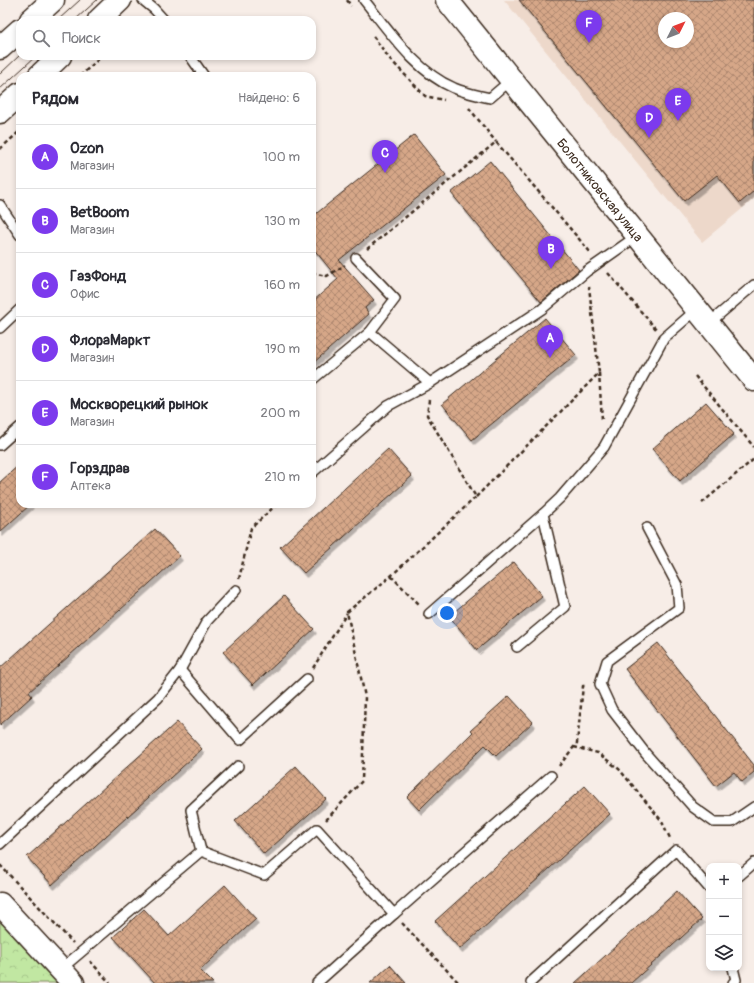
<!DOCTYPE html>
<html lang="ru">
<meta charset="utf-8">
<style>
:root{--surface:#fff;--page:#f7f7f7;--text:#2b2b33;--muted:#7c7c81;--line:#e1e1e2;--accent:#7c3aed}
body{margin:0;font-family:Pangolin,sans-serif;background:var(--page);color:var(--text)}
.controls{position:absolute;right:12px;bottom:12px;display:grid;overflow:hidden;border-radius:8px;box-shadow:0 2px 6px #0003}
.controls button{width:36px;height:36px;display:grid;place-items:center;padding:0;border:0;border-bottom:1px solid var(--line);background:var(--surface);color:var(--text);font:20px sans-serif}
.compass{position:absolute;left:658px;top:12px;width:36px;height:36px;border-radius:50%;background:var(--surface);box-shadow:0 2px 6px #0003;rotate:48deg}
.you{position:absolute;left:447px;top:613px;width:14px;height:14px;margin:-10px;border:3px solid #fff;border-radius:50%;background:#1a73e8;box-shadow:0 0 0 6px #1a73e833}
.badge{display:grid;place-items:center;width:26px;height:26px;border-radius:50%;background:var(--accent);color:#fff;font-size:13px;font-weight:700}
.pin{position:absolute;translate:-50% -33px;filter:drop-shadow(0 1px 2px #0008)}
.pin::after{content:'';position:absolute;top:21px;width:14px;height:12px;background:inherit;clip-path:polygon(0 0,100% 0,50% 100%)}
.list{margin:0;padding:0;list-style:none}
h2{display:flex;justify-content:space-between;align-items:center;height:52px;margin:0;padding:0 16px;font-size:17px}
h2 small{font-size:13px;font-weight:400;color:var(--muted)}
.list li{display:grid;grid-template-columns:26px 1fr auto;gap:12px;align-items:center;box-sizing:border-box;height:64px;padding:0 16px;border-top:1px solid var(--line)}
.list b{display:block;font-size:15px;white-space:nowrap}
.list p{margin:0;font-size:13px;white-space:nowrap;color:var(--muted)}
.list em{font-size:13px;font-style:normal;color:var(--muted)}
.icon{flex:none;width:22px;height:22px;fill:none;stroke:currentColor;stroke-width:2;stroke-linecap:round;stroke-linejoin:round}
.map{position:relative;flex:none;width:754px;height:983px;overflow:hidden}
.search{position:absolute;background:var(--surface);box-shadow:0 2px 6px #0003;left:16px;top:16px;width:300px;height:44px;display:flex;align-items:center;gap:10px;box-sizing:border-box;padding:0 14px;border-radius:12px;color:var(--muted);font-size:15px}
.panel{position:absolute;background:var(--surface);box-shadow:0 2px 6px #0003;left:16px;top:72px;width:300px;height:436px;border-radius:12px}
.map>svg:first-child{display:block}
.built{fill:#edd8ca;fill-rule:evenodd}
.forest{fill:url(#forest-crowns);stroke:#7e8860}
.building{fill:url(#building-cross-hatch);stroke:#3b2a1e;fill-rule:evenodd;filter:url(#shadow)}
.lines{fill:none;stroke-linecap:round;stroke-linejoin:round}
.lane-casing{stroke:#3b2a1e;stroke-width:12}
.secondary-casing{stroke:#3b2a1e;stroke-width:25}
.path{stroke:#3b2a1e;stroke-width:2.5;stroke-dasharray:4 3;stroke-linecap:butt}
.lane{stroke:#fff;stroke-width:9}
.secondary{stroke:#fff;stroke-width:22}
.tram{stroke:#3b2a1e;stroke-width:1}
.labels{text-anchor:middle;stroke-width:3;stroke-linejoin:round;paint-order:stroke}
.street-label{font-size:13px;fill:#3b2a1e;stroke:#fff}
</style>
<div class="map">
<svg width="754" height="983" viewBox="0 0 754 983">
<defs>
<pattern id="forest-crowns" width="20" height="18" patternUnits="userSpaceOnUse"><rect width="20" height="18" fill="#c1e7a2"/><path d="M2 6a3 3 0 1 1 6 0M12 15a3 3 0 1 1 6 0" fill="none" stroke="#a7c68b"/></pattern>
<pattern id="building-cross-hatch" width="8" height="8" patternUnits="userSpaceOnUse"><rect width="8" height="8" fill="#d6a788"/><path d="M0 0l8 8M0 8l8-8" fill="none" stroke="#af886f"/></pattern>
<filter id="shadow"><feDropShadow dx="2.5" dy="4.5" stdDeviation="0" flood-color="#0004"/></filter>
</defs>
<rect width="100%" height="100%" fill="#f7ede7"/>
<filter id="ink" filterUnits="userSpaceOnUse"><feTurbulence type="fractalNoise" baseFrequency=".025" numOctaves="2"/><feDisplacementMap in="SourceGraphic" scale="8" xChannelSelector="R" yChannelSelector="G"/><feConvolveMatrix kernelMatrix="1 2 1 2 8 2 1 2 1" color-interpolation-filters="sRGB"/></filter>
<g filter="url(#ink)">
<path class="built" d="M504,0H754V199L702,242ZM664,18H688V42H664Z"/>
<path class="forest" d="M0,920L57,983H0Z"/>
<g class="building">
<path d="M519,0H754V191L740,203L717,175L684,201ZM664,18H688V42H664Z"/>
<path d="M414,135L446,175L339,260L374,300L365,308L369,314L312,364V302L338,279L312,247V217Z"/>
<path d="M490,161L579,270L541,302L451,193Z"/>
<path d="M545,318L576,355L472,440L442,404Z"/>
<path d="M706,402L734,434L680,481L652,449Z"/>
<path d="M388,449L412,476L304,573L280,547Z"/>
<path d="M20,464V504H31L0,532V482Z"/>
<path d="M155,529L180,556L29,692L32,696L0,725V668Z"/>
<path d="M514,562L542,596L477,650L449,616Z"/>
<path d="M284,596L314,629L253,685L223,652Z"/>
<path d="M658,643L754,765V772L742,782L734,772L716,786L625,669Z"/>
<path d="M509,696L533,722L496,756L485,745L419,810L407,797L473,732L471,730Z"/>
<path d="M177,722L202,749L52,885L27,857Z"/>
<path d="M296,766L326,799L264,854L235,821Z"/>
<path d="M585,786L610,814L460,949L435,921Z"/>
<path d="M225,885L256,919L200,970L213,983H155L113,937L144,909L169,936Z"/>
<path d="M677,891L702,919L631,983H575Z"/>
<path d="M390,965L406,983H370Z"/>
</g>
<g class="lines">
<defs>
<g id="lane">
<path d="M143,0L154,9L164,20"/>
<path d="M364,0C389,31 416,72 454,88C465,93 478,95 490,98L511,80"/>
<path d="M190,56L204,76"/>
<path d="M0,205L20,235"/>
<path d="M356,258L395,299L370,332"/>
<path d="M708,324L754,285"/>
<path d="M0,328L20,309"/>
<path d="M312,380L370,332L430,383L542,309L587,271L637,236"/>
<path d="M0,445L20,427"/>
<path d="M312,473L388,406L430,383"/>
<path d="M647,528L677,585L679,608L607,661L600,684L612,710L646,754L693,807L714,822H732L754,807"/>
<path d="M429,614L543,514"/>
<path d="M517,647L565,607L543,514L560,498L604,447L664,338L696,310"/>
<path d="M180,670L240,740L307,679"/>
<path d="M0,844L158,698L180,670L207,621L236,590"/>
<path d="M201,851L264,875L317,829L394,914L317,983"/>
<path d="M739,876L754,863"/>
<path d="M394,914L551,776"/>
<path d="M61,969L201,851L191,810L238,766"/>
<path d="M531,982L676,850L709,888"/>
<path d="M733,983L736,980L733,968"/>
</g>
<g id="secondary">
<path id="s1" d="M447,0L754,380"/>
<path d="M31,20L53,0"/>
<path d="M99,20L120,0"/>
<path d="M0,48L20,30"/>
<path d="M39,76L60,56"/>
<path d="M0,112L20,94"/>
<path d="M0,904L73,983"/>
</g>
</defs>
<use href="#lane" class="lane-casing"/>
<use href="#secondary" class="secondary-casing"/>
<g class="path">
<path d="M347,0L351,6"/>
<path d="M373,36L389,58L425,96L444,100"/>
<path d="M80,76L102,56"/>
<path d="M469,108L496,142"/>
<path d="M0,149L20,131"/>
<path d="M367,249L496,142L591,253"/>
<path d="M312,273L327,276L345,265"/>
<path d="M608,273L656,329"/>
<path d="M599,373L602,420"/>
<path d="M695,376L754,447"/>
<path d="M476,497L599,373L589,287"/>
<path d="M702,503L754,459"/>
<path d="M391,576L420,605"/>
<path d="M239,579L251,528L277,504"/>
<path d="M313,668L347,613"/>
<path d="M574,747L598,753L619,769L661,820L670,838"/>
<path d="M559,766L577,743L583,686H587"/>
<path d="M326,820L362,781L365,697L347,612L391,576L476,497L427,415L429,400"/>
<path d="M0,865L73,943"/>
<path d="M402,923L459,983"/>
<path d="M90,961L110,983"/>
</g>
<use href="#lane" class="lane"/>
<use href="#secondary" class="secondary"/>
<g class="tram">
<path d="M58,20L80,0"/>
<path d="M75,20L97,0"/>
<path d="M0,74L20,55"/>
<path d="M0,89L36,56"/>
</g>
</g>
</g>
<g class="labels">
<g class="street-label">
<text dy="5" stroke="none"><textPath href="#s1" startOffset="244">Болотниковская улица</textPath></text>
</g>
</g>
</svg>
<div class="controls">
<button>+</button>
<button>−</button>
<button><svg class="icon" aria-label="layers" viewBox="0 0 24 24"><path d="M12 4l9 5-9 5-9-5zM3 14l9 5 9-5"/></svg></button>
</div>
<svg class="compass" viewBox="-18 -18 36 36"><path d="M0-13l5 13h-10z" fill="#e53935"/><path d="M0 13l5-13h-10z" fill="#7c7c81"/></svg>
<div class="you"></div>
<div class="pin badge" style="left:550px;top:358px">A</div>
<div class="pin badge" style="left:551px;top:269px">B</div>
<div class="pin badge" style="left:385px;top:173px">C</div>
<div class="pin badge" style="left:649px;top:138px">D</div>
<div class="pin badge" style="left:678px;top:121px">E</div>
<div class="pin badge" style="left:589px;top:43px">F</div>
<div class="search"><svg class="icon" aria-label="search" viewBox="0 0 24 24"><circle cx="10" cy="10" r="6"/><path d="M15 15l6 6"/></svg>Поиск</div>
<section class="panel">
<h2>Рядом<small>Найдено: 6</small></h2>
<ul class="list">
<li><span class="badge">A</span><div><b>Ozon</b><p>Магазин</p></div><em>100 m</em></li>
<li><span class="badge">B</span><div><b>BetBoom</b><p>Магазин</p></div><em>130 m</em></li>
<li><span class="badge">C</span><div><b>ГазФонд</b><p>Офис</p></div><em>160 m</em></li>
<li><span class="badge">D</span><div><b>ФлораМаркт</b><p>Магазин</p></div><em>190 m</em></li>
<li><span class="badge">E</span><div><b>Москворецкий рынок</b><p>Магазин</p></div><em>200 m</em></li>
<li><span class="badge">F</span><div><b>Горздрав</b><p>Аптека</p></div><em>210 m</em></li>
</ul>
</section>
</div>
